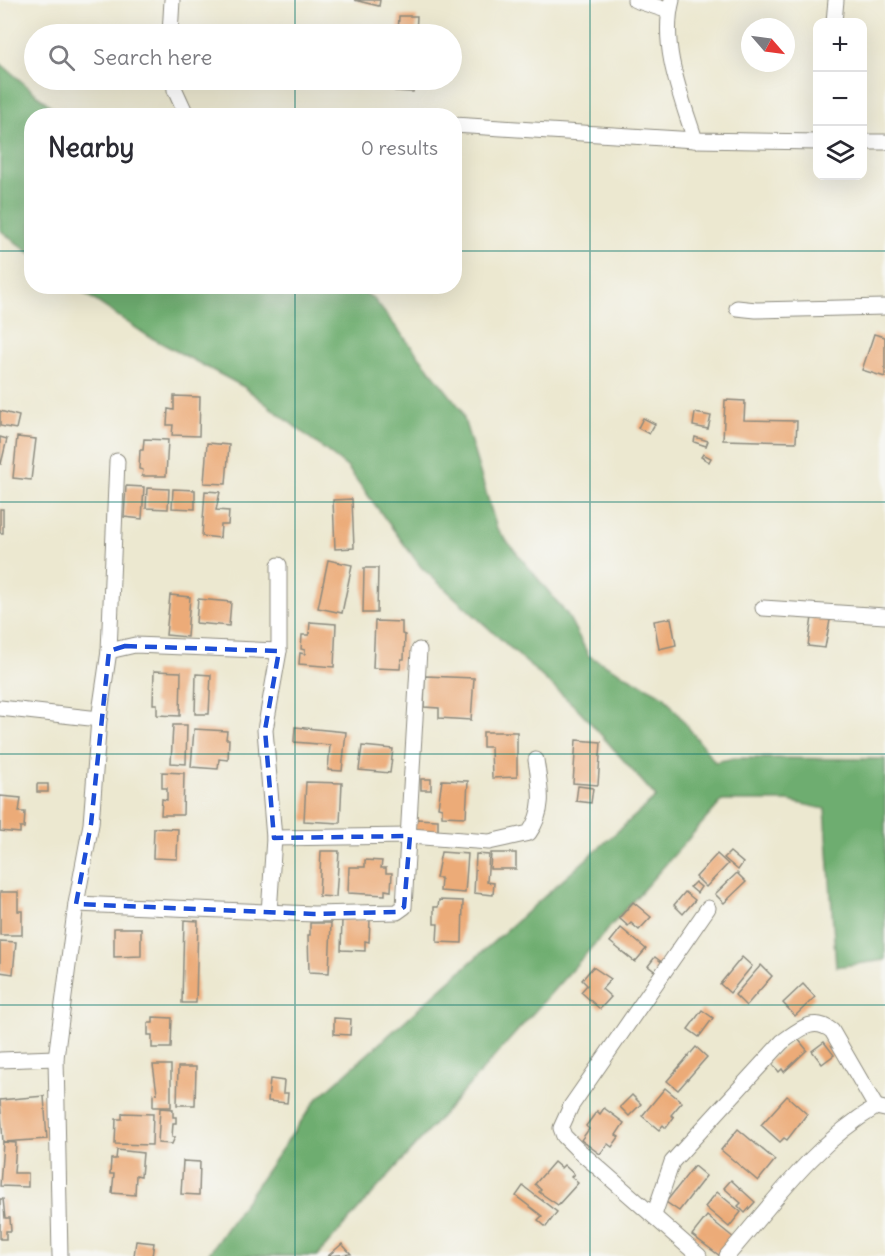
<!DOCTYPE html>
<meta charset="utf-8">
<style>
:root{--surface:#fff;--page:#f7f7f7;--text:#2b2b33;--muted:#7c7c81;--line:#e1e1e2}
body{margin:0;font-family:Delius,sans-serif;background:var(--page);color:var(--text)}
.controls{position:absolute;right:18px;top:18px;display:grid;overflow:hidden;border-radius:12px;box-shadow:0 6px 24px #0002}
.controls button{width:54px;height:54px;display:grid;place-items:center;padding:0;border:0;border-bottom:2px solid var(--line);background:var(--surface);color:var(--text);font:30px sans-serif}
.compass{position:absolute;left:741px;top:18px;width:54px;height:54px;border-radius:50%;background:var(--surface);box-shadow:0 6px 24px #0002;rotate:118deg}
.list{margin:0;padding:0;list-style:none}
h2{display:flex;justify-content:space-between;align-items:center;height:78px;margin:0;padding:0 24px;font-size:26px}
h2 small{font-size:20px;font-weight:400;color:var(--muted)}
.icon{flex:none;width:33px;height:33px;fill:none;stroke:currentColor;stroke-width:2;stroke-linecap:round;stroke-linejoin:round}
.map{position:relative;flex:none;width:885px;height:1256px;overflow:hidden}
.search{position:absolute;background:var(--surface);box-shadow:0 6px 24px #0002;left:24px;top:24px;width:438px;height:66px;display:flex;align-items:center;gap:15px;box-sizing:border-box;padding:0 21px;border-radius:33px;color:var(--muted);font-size:22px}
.panel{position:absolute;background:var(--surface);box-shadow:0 6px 24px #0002;left:24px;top:108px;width:438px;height:186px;border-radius:24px}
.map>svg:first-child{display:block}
.forest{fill:#6ead6f;stroke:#4c6c4d;stroke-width:1.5}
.building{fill:#ecab78}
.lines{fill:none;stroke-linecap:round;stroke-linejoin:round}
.minor-casing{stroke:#8c8a7e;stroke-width:17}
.minor{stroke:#fff;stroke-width:15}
.marked{fill:none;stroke:#1d4ed8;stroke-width:4.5;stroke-dasharray:12 8;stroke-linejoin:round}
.grid{fill:none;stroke:#0f766e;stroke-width:1.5;stroke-opacity:0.55}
</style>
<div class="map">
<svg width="885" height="1256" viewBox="0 0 885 1256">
<rect width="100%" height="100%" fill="#f6f6f2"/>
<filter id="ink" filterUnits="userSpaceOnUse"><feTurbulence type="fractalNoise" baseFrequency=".0167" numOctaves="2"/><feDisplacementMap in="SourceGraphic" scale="12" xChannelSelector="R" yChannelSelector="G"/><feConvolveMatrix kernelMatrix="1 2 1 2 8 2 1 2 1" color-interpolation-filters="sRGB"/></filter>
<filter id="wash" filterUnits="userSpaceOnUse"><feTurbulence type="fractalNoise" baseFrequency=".008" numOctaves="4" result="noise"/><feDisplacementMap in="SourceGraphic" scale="24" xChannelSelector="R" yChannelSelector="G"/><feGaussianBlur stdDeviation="1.35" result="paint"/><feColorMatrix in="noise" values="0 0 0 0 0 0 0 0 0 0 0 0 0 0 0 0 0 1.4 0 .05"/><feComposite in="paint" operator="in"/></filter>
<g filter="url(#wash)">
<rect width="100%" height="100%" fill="#ece8d0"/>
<g class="forest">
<path d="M0,63L61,115L32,116L31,254L0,230Z"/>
<path d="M354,287L373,298L461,409L497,529L567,614L589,656L664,696L715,762L734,758L885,759V960L836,967L825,809L788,801H722L317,1256H207L316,1100L656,797L580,711L421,567L347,467L244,387L148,336L75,287Z"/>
</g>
<g id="blocks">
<g class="building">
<path d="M354,0H380L379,6Z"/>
<path d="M399,16H417L416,34H398Z"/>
<path d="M396,80H414L413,92L395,91Z"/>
<path d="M874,334L885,337V377L862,370Z"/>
<path d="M174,396L200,397L199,436L172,435L173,425H167L168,409L174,410Z"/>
<path d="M725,400L745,401L744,420L797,421L796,442L723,440Z"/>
<path d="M0,411L19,416L16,429L0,426Z"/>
<path d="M695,413L711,416L708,429L693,426Z"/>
<path d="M643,418L655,424L649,434L638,428Z"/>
<path d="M0,437L7,439L1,464H0Z"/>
<path d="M17,437L36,439L31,480L13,478Z"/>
<path d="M695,437L708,441L706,446L694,442Z"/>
<path d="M144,439L168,440L166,476H142L143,470L139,469L140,450H143Z"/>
<path d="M207,443L229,445L226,484L204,483Z"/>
<path d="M703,454L711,458L709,462L701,457Z"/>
<path d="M126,486L144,487L142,519L124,517Z"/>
<path d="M147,488L169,489L168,509L146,508Z"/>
<path d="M173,489L195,490V509L172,508Z"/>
<path d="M205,491L220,492L216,510L229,511L228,525H221L220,538L202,536Z"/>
<path d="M352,499L354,548L335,549L333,500Z"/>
<rect x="0" y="509" width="3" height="24"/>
<path d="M328,560L352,565L342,613L318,608Z"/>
<path d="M364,568H378L377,613H363Z"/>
<path d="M170,595L190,597L187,637L166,635Z"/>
<path d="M198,599L231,602L229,626L196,623Z"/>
<path d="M812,617L830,620L825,648L808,646Z"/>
<path d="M671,618L676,645L659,649L654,621Z"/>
<path d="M375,621L402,622V634L405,635L404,659H401L400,669L373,668Z"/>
<path d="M310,622L336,624L334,667L299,664L300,653L305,654V650L301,649L302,635H309Z"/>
<path d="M154,671L181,672L180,716L157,715V704H153Z"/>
<path d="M196,674L211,675L209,714H195Z"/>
<path d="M425,676L474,678L471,720L439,718V708L424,707Z"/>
<path d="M173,725H187L186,764L171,763Z"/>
<path d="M295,727L346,732L342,771L328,770L330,745L294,742Z"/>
<path d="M194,729L227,731L226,739H229L228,760L219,759L218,769L191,767Z"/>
<path d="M483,732H517V777L492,778L491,747H483Z"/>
<path d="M576,740L601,742L598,785L573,783Z"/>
<path d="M362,746L393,749L390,773L359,770Z"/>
<path d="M162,772L184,773L183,815H161L162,799L167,800V788H162Z"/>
<rect x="421" y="779" width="10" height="11"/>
<path d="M442,780L468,781L466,817L442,816V808L438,807Z"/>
<path d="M306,782L342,783L340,823L304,821Z"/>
<rect x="37" y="784" width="11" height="8"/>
<path d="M578,786L593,788L591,803L576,801Z"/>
<path d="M0,796L21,798L19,812H25L24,828H20V833L0,831Z"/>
<path d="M414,819L438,820V832H414Z"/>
<path d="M154,828L178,829L177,859L153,858Z"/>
<path d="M321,851H339L336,897L319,896Z"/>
<path d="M441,852L468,854L465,893L440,891L441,878H436Z"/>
<path d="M730,852L743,863L738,870L724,858Z"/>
<path d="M491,853H516V869H490Z"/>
<path d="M476,854L489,855L487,882L494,883L493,895L474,893Z"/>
<path d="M717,854L728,864L706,887L696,877Z"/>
<path d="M365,860L382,861L381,868H386V873H392L391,891L385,890V895L348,893L349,867H365Z"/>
<path d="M737,873L746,882L724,903L715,894Z"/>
<path d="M695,882L701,887L697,893L690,887Z"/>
<path d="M0,892H18V911H22V935H0Z"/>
<path d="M685,892L695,900L683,914L674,905Z"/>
<path d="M439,900L463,901L462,943L437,942L438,924H434V907H438Z"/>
<path d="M633,902L651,917L639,930L631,923L628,926L619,918Z"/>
<path d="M184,920L198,921L196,1003H182Z"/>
<path d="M342,920H370L369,942L365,941V951L341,950Z"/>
<path d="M310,923H331L329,973L309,972L308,935H310Z"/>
<path d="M114,928H141V956L114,957Z"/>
<path d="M621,928L646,949L635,962L610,942Z"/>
<path d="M0,941L16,942L13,974L0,972Z"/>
<path d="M655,957L664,964L657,973L648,966Z"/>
<path d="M742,957L752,966L730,993L720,984Z"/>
<path d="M761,965L772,976L746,1006L735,995Z"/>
<path d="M593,967L611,979L602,989L611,997L600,1009L581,992L587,985L582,980Z"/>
<path d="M803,984L815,997L795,1016L783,1003Z"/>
<path d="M702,1010L713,1018L699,1037L688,1029Z"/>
<path d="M153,1017L172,1018L171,1048H152V1035H148V1023H153Z"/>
<path d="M334,1018L351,1019L350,1035L334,1034Z"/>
<path d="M798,1039L807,1050L784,1072L782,1069L779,1072L770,1061Z"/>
<path d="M824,1042L834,1055L822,1064L812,1051Z"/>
<path d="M696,1047L707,1057L678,1090L667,1081Z"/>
<path d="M153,1065H171V1107H153V1094L157,1093Z"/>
<path d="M178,1067H196L195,1105H177Z"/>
<path d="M270,1079L284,1081L283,1093H288L287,1103L268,1101Z"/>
<path d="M665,1088L682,1102L671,1115L674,1117L666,1128L663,1125L659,1130L642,1116Z"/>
<path d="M632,1095L641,1104L629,1116L620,1107Z"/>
<path d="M44,1096L47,1139L3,1142L0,1100Z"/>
<path d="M787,1096L807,1114L787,1140L784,1138L780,1142L761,1125Z"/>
<path d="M160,1108L173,1109V1117H176V1123H173L172,1137H175L172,1144L158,1143Z"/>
<path d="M604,1108L624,1123L616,1135L619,1137L612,1147L608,1144L600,1154L581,1140L589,1129L586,1126L597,1111L600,1114Z"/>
<path d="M122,1113L153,1114L152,1145L115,1144L116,1119H122Z"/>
<path d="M738,1129L775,1160L758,1181L721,1150Z"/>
<path d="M3,1142L16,1143L14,1173H28V1187L0,1186Z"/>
<path d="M117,1150L143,1153L141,1176L136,1175L135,1195L112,1193L114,1174H110L111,1159H116Z"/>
<path d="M183,1161L200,1162L199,1195L181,1194Z"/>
<path d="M554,1162L561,1168L564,1165L574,1174L571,1177L578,1183L558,1205L539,1192L541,1190L535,1184Z"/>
<path d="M694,1166L706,1176L679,1211L666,1202Z"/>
<path d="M731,1180L755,1202L745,1213L738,1206L741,1203L724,1188Z"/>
<path d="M523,1186L557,1212L546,1227L538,1220L542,1216L516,1196Z"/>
<path d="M717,1192L741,1212L729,1227L705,1207Z"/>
<path d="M0,1199H3L5,1218H10L11,1231H6V1239H0Z"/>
<path d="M707,1216L734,1238L720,1256L692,1235Z"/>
<path d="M136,1241L154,1243L152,1256H134Z"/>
<path d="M342,1244L351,1254L328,1256Z"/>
</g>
</g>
</g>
<g filter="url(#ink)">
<use href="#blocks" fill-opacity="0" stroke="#8c8a7e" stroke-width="1.5"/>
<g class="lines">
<defs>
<g id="minor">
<path d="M635,0L669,11"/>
<path d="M672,0C660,46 681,96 695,140"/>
<path d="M834,22L836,0"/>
<path d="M170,34L172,0"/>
<path d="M174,80L175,90L186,114L193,116"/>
<path d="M454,125L695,140L818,142"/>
<path d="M862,142H885"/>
<path d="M737,308L756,310L885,307"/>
<path d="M763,608L885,616"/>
<path d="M109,651L135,645L279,651"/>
<path d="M0,708L99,719"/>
<path d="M274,838L410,836L489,842L529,833C546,809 540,787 536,760"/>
<path d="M76,904L314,914L397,912L404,907L419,650"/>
<path d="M269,913L274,838L265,730L279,651V565"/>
<path d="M0,1060L56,1058"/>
<path d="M654,1215L672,1162L782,1042C799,1030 813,1016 832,1031L876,1107"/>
<path d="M60,1256L56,1058L76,904L91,824L99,719L109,651L117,461"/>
<path d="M699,1256L577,1149L564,1136L561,1128L571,1106L708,908"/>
<path d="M727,1256C773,1203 815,1143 876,1107L885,1109"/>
</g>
</defs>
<use href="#minor" class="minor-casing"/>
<use href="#minor" class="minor"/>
</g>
</g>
<path class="marked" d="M125,646L279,651L265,730L274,838L410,836L404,907L397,912L314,914L76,904L91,824L109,651Z"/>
<path class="grid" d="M295,0V34M590,0V1256M295,80V116M0,251H32M454,251H885M295,286V1256M0,502H885M0,754H885M0,1005H885"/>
</svg>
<div class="controls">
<button>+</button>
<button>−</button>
<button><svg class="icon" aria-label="layers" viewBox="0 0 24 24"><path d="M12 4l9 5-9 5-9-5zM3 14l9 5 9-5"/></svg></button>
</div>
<svg class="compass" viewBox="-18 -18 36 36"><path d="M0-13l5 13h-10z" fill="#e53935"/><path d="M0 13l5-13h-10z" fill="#7c7c81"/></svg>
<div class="search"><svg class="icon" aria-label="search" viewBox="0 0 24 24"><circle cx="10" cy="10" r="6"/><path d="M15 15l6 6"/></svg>Search here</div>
<section class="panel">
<h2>Nearby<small>0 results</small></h2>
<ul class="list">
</ul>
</section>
</div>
